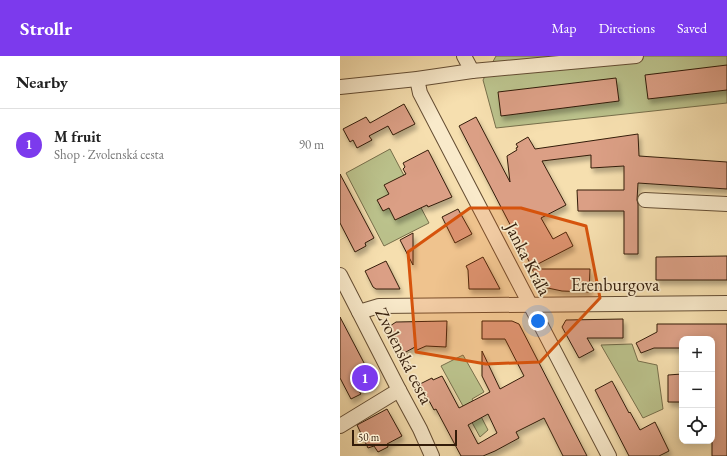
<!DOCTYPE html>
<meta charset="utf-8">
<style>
:root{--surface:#fff;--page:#f6f6f6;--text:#222;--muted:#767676;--line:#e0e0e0;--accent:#7c3aed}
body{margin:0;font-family:"EB Garamond",serif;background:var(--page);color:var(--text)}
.controls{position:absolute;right:12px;bottom:12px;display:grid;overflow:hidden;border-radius:8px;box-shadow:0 2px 10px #0003}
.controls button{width:36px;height:36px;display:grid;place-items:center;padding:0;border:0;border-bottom:1px solid var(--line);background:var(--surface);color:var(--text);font:20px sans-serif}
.scale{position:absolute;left:12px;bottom:10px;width:105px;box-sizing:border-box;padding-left:4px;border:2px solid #331c0a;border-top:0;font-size:11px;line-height:14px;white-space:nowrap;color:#331c0a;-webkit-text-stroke:3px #f9eacb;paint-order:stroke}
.you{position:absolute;left:198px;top:265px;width:14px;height:14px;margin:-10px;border:3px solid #fff;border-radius:50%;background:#1a73e8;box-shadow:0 0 0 6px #1a73e833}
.badge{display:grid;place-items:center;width:26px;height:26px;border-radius:50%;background:var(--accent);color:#fff;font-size:13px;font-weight:700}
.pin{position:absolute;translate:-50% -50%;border:2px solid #fff;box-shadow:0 1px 4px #0006}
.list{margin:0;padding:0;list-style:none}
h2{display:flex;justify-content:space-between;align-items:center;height:52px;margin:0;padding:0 16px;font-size:17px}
h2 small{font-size:13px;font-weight:400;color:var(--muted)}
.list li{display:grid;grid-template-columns:26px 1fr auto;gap:12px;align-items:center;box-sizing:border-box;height:72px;padding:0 16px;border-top:1px solid var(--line)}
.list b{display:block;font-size:15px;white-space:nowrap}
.list p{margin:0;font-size:13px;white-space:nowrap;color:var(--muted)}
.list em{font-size:13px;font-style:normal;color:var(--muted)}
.icon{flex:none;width:22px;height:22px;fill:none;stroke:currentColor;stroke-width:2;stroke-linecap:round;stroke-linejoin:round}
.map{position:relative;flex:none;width:387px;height:400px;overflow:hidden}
header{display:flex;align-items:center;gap:24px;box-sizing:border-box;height:56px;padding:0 20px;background:var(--accent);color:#fff}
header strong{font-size:19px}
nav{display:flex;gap:22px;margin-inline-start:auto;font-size:14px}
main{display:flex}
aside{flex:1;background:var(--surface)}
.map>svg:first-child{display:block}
.green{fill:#bbc28c;stroke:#776f4b}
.building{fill:#db9f85;stroke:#331c0a;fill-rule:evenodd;filter:url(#shadow)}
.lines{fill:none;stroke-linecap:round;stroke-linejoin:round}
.minor-casing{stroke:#644d33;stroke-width:16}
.minor{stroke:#f9eacb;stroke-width:14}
.marked{fill:#d6530c;fill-opacity:0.2;stroke:#d6530c;stroke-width:3;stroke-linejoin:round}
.labels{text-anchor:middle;stroke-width:3.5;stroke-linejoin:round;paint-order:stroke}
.street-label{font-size:18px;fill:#331c0a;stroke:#f9eacb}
</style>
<header>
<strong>Strollr</strong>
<nav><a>Map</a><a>Directions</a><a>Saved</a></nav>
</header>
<main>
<aside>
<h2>Nearby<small></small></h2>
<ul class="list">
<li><span class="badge">1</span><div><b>M fruit</b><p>Shop · Zvolenská cesta</p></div><em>90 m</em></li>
</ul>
</aside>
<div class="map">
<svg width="387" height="400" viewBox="0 0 387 400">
<defs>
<filter id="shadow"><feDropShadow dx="2.5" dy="4.5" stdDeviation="2" flood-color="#0004"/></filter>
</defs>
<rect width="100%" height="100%" fill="#f6dfaf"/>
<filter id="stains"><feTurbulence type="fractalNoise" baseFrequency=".005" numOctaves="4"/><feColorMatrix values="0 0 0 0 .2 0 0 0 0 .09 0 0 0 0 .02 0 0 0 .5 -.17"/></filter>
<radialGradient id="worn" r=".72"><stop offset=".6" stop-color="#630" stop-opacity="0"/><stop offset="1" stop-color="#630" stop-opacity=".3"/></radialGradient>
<g class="green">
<path d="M156,0H387V47L156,72L143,24Z"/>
<path d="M50,93L89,167L44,190L6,117Z"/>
<path d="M292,288L298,305L317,309L323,353L303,362L261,289Z"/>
<path d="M123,299L144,336L132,343L148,374L140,381L101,310Z"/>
</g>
<g class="building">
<path d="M387,9V34L308,43L305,19Z"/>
<path d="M276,22L279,45L161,60L158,36Z"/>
<path d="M64,48L75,68L53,79L48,70L29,80L32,84L17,92L13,84L10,86L3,73L26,61L30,67Z"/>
<path d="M136,61L170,126L167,100L177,94L176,92L178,91L176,88L188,81L195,93L298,78L299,100L387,106V133L298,127L297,144L298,148V198H284V155H238L237,134H284V110L251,112V99L202,105L226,149L201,162L213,183L226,176L233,190L192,211L119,70Z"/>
<path d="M88,94L112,141L88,151L87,149L55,164L49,152L43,155L37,144L49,138L44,129L66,118L63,113L65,111L63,107Z"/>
<path d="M0,118L34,182L25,187L26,190L15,196L0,167Z"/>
<path d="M118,153L132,178L115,187L102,161Z"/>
<path d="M73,177V209L60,184Z"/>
<path d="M387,200V224H316V201Z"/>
<path d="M143,201L160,233H129L128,214L126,210Z"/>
<path d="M46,205L60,233H36L33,231L25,215Z"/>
<path d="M192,213H250L249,236L222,235L203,231L200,229Z"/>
<path d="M0,261L34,326L18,334L21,338L11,343L0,322Z"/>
<path d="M283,263V282H247L254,294L239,302L222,271L226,264Z"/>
<path d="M107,265L106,291L86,290L77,294L75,291L64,297L50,270L56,266Z"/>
<path d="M142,265H172L179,268L247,400H223L204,362L176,376L179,382L155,395L143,400H121L96,353L94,354L80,328L92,322L93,324L102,320L119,352L150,336L142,320V295L160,333L184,320L165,283H142ZM148,358L157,377L138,388L128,369Z"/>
<path d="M317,268H387V400H372V283H342V292H314L301,297L296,287L317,276Z"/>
<path d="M342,318V346H328V319Z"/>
<path d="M272,325L289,357L290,356L300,374L315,366L329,395L319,400H289L255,334Z"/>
<path d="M47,353L62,380L47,388L48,391L38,396L34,390L28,392L17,369Z"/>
</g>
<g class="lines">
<defs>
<g id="minor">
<path d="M124,0L132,15"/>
<path d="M77,23L80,37L269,400"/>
<path d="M0,31L77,23L132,15L296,0"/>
<path d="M305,144L387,148"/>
<path d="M0,219L59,334L80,373L92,400"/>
<path d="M19,256L39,250L387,247"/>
<path d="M0,370L59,334"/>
</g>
</defs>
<use href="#minor" class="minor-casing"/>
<use href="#minor" class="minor"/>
</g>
<path class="marked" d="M130,152H181L246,170L260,242L200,306L146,308L76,296L68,196Z"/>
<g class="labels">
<g class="street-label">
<text transform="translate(188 203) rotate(63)" y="6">Janka Kráľa</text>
<text x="275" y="235">Erenburgova</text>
<text transform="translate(64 300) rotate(63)" y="6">Zvolenská cesta</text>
</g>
</g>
<rect width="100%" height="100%" filter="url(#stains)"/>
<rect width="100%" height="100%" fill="url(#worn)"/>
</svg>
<div class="controls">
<button>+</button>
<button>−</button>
<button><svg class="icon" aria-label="locate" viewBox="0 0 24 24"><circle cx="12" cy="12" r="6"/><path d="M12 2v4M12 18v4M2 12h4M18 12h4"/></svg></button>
</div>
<div class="scale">50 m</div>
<div class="you"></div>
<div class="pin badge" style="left:25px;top:322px">1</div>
</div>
</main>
